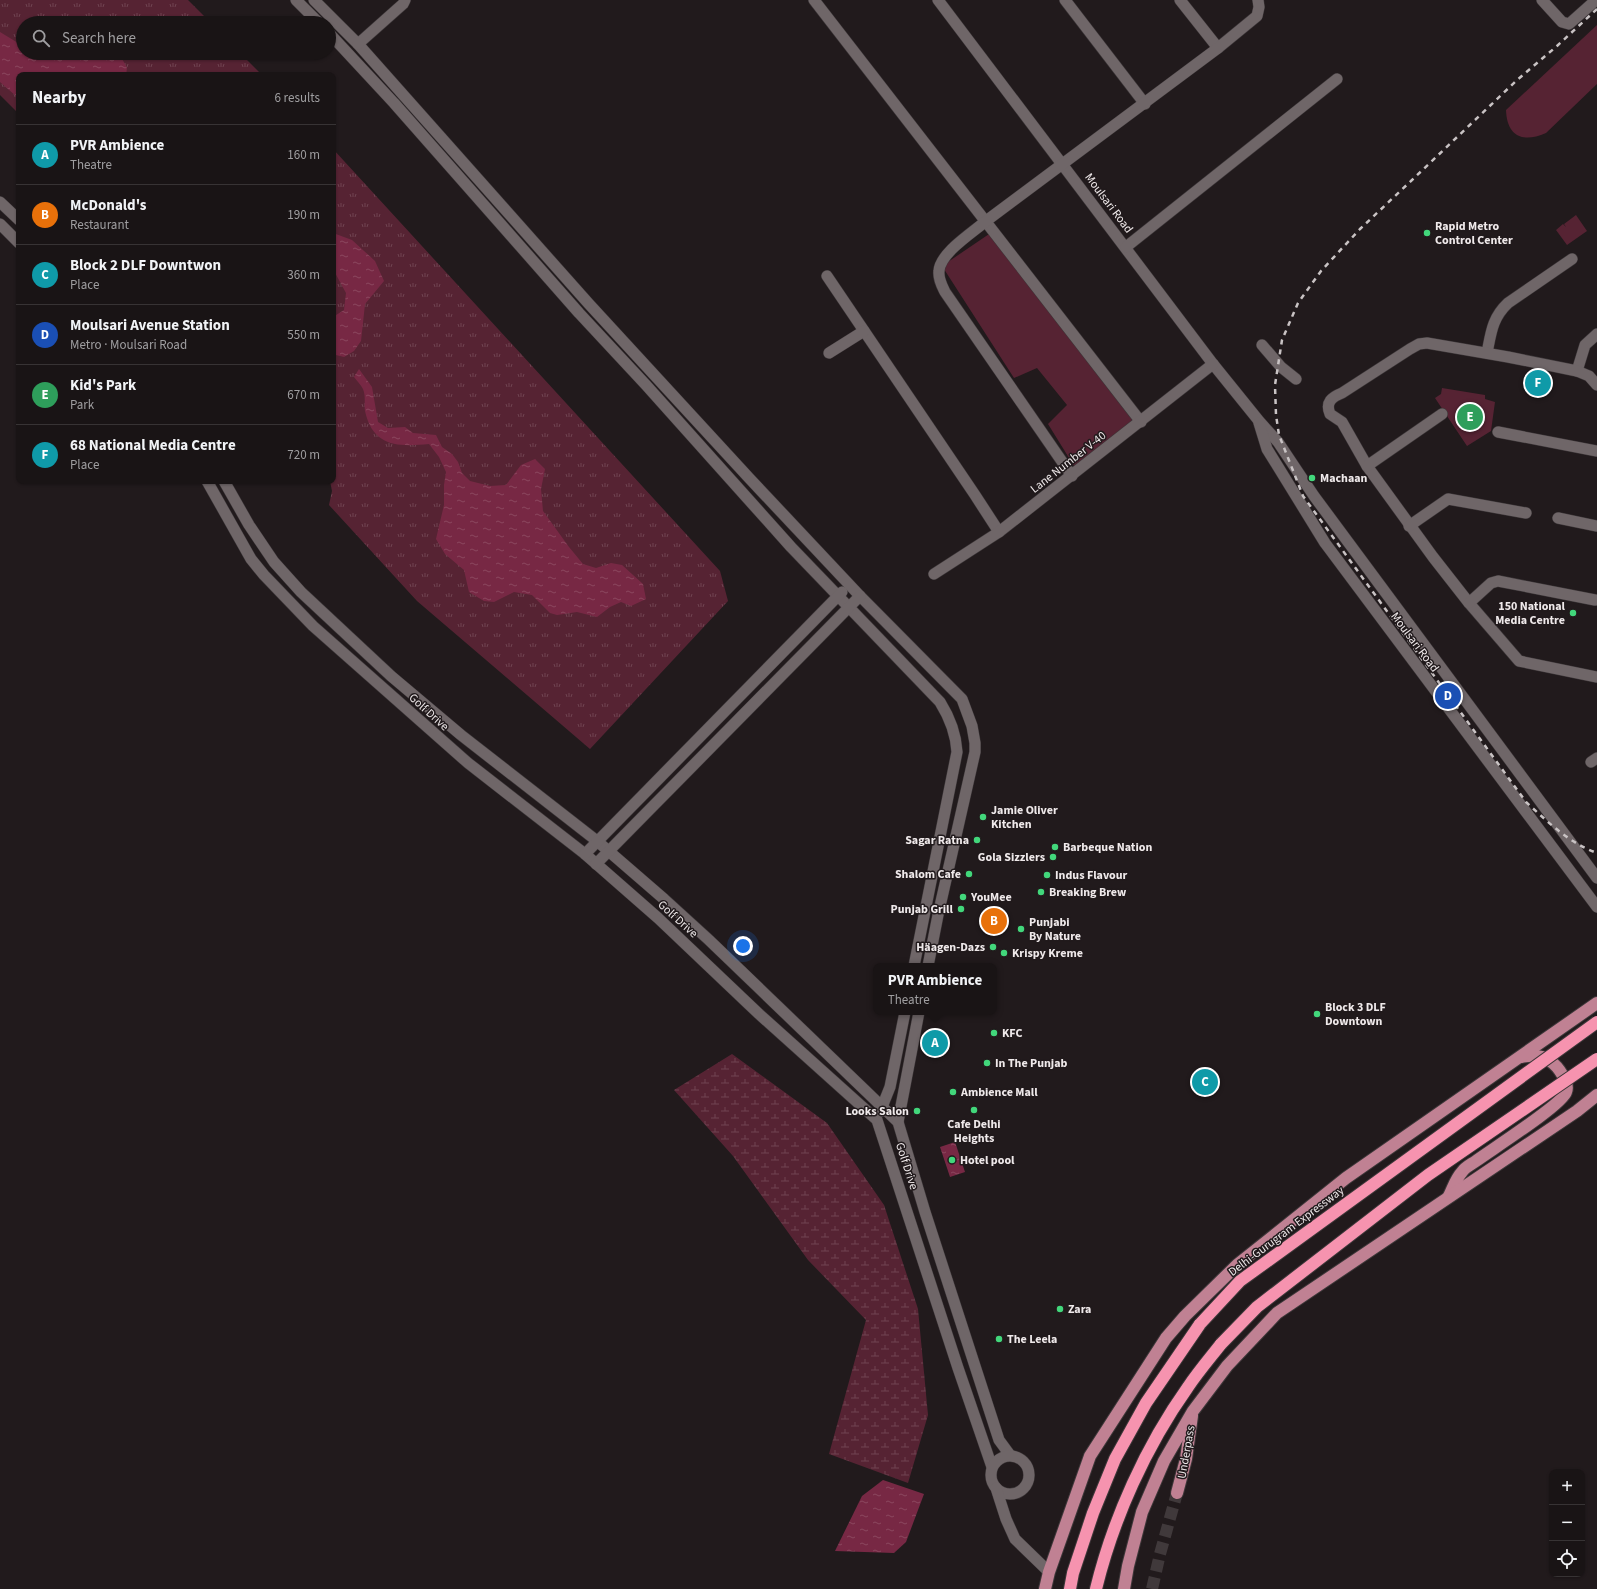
<!DOCTYPE html>
<meta charset="utf-8">
<style>
:root{--surface:#191415;--page:#262122;--text:#f1f3f6;--muted:#9f9ea0;--line:#373334;--accent:#8c9099}
body{margin:0;font-family:"Source Sans 3",sans-serif;background:var(--page);color:var(--text)}
.controls{position:absolute;right:12px;bottom:12px;display:grid;overflow:hidden;border-radius:8px;box-shadow:0 1px 3px #0004}
.controls button{width:36px;height:36px;display:grid;place-items:center;padding:0;border:0;border-bottom:1px solid var(--line);background:var(--surface);color:var(--text);font:20px sans-serif}
.you{position:absolute;left:743px;top:946px;width:14px;height:14px;margin:-10px;border:3px solid #fff;border-radius:50%;background:#1a73e8;box-shadow:0 0 0 6px #1a73e833}
.badge{display:grid;place-items:center;width:26px;height:26px;border-radius:50%;background:var(--accent);color:#fff;font-size:13px;font-weight:700}
.pin{position:absolute;translate:-50% -50%;border:2px solid #fff;box-shadow:0 1px 4px #0006}
.popup{position:absolute;left:873px;top:963px;width:124px;height:52px;box-sizing:border-box;display:grid;place-content:center;border-radius:8px;background:var(--surface);filter:drop-shadow(0 1px 3px #0005);font-size:13px;white-space:nowrap;color:var(--muted)}
.popup b{font-size:15px;color:var(--text)}
.popup::after{content:'';position:absolute;left:50%;top:100%;margin-left:-8px;border:8px solid transparent;border-top-color:var(--surface)}
.list{margin:0;padding:0;list-style:none}
h2{display:flex;justify-content:space-between;align-items:center;height:52px;margin:0;padding:0 16px;font-size:17px}
h2 small{font-size:13px;font-weight:400;color:var(--muted)}
.list li{display:grid;grid-template-columns:26px 1fr auto;gap:12px;align-items:center;box-sizing:border-box;height:60px;padding:0 16px;border-top:1px solid var(--line)}
.list b{display:block;font-size:15px;white-space:nowrap}
.list p{margin:0;font-size:13px;white-space:nowrap;color:var(--muted)}
.list em{font-size:13px;font-style:normal;color:var(--muted)}
.icon{flex:none;width:22px;height:22px;fill:none;stroke:currentColor;stroke-width:2;stroke-linecap:round;stroke-linejoin:round}
.map{position:relative;flex:none;width:1597px;height:1589px;overflow:hidden}
.search{position:absolute;background:var(--surface);box-shadow:0 1px 3px #0004;left:16px;top:16px;width:320px;height:44px;display:flex;align-items:center;gap:10px;box-sizing:border-box;padding:0 14px;border-radius:22px;color:var(--muted);font-size:15px}
.panel{position:absolute;background:var(--surface);box-shadow:0 1px 3px #0004;left:16px;top:72px;width:320px;height:412px;border-radius:8px}
.map>svg:first-child{display:block}
.grass{fill:url(#grass-tufts)}
.wetland{fill:url(#wetland-marsh)}
.green{fill:#562333}
.water{fill:url(#water-ripples)}
.lines{fill:none;stroke-linecap:round;stroke-linejoin:round}
.major-tunnel{stroke:#40393b;stroke-width:12;stroke-dasharray:12 6;stroke-linecap:butt}
.minor-casing{stroke:#3d3739;stroke-width:12}
.major-casing{stroke:#3d3739;stroke-width:14}
.highway-casing{stroke:#3d3739;stroke-width:14}
.minor{stroke:#6f6668;stroke-width:11}
.major{stroke:#c08193;stroke-width:12}
.highway{stroke:#f693af;stroke-width:12}
.rail{stroke:#c9c3c4;stroke-width:2.5;stroke-dasharray:5 5;stroke-linecap:butt}
.highway-bridge-casing{stroke:#3d3739;stroke-width:14;stroke-linecap:butt}
.highway-bridge{stroke:#f693af;stroke-width:12}
.poi-dot{fill:#42d77b;stroke:#211a1c;stroke-width:1.5}
.labels{text-anchor:middle;stroke-width:3;stroke-linejoin:round;paint-order:stroke}
.street-label{font-size:12px;fill:#efe9ea;stroke:#211a1c}
.poi-label{font-size:12px;font-weight:bold;fill:#efe9ea;stroke:#211a1c;text-anchor:start}
</style>
<div class="map">
<svg width="1597" height="1589" viewBox="0 0 1597 1589">
<defs>
<pattern id="grass-tufts" width="24" height="20" patternUnits="userSpaceOnUse"><rect width="24" height="20" fill="#562333"/><path d="M3 7l-1-3M5 7V3M7 7l1-3M15 17l-1-3M17 17v-4M19 17l1-3" fill="none" stroke="#6f4351"/></pattern>
<pattern id="wetland-marsh" width="20" height="14" patternUnits="userSpaceOnUse"><rect width="20" height="14" fill="#562333"/><path d="M1 5h8M5 5V1M11 12h8M15 12V8" fill="none" stroke="#6f4351"/></pattern>
<pattern id="water-ripples" width="26" height="14" patternUnits="userSpaceOnUse"><rect width="26" height="14" fill="#772844"/><path d="M2 4q2-2 4 0t4 0M15 11q2-2 4 0t4 0" fill="none" stroke="#8b475f"/></pattern>
</defs>
<rect width="100%" height="100%" fill="#211a1c"/>
<g class="grass">
<path d="M0,0H188L211,23H23V53H240L262,75H19V114L0,95Z"/>
<path d="M333,149L720,571L728,601L590,749L417,601L329,505L332,491L330,481H333Z"/>
</g>
<path class="wetland" d="M732,1054L827,1123L884,1205L918,1309L928,1415L908,1483L829,1454L866,1320L808,1260L733,1156L674,1090Z"/>
<g class="green">
<path d="M1597,25V84L1546,133C1523,143 1507,137 1506,110Z"/>
<path d="M1576,215L1587,231L1567,245L1556,230L1563,224L1566,227L1564,224Z"/>
<path d="M995,230L1134,422L1074,466L1048,424L1067,405L1037,368L1014,378L942,266Z"/>
<path d="M1442,388L1485,395V399L1495,402L1491,431L1467,446L1435,398L1441,394Z"/>
</g>
<g class="water">
<path d="M0,32L23,46V53H34L44,58L47,53H119L127,68L126,75H19V98L16,96L0,82Z"/>
<path d="M333,233L352,240L375,261L384,281L365,304L361,341L354,351L344,357L336,355L333,351V317L344,310L346,293L333,269Z"/>
<path d="M359,369L372,387L378,422L388,428L405,427L413,433L436,435L442,447L452,454L458,462L462,473L470,481L490,486L506,485L521,465L535,459L545,469L541,489L543,511L569,547L583,564L596,568L611,563L622,565L643,584L646,599L631,606L621,602L610,607L597,617L577,612L557,615L550,613L532,595L514,592L494,602L484,601L469,592L464,570L445,554L436,539L444,505V485L446,472L439,457L429,444C398,447 373,447 365,411C364,405 366,396 363,389C361,385 357,381 354,377Z"/>
<path d="M955,1142L965,1172L950,1177L940,1147Z"/>
<path d="M883,1480L924,1494L906,1542L894,1553L835,1551L862,1496Z"/>
</g>
<g class="lines">
<path class="major-tunnel" d="M1152,1589L1160,1554L1177,1493"/>
<defs>
<g id="minor">
<path d="M296,0L319,23"/>
<path d="M314,0L358,44L589,304L750,479L860,596L962,699L972,726L975,743V752L938,915L928,966"/>
<path d="M814,0L1141,422"/>
<path d="M938,0L1213,364L1259,421L1278,442L1314,496L1597,878"/>
<path d="M1065,0L1145,104"/>
<path d="M1180,0L1218,48"/>
<path d="M1542,0L1562,22L1569,24L1596,0"/>
<path d="M329,33L394,103L579,313L646,385L791,547L940,702C950,718 956,733 957,752L914,966"/>
<path d="M358,44L403,4L405,0"/>
<path d="M0,202L19,220"/>
<path d="M0,224L19,243"/>
<path d="M1126,247L1337,79"/>
<path d="M827,276L975,495L999,532"/>
<path d="M1262,345L1281,367L1296,379"/>
<path d="M829,353L864,331"/>
<path d="M1487,353C1491,333 1492,318 1508,303L1572,259"/>
<path d="M1577,371L1585,345L1597,334"/>
<path d="M1597,385L1589,376L1577,371L1508,357L1427,343L1419,344L1410,349L1342,393C1332,397 1325,402 1330,414L1342,422L1367,466L1433,557L1469,603L1519,661L1597,677"/>
<path d="M1259,423L1267,449L1325,543L1597,907"/>
<path d="M1498,432L1597,451"/>
<path d="M1367,466L1442,414"/>
<path d="M1072,476L945,292C942,286 938,279 939,271C940,253 972,233 986,221L1218,48L1257,16L1259,7L1258,0"/>
<path d="M207,481L251,559L264,575L313,626L468,763L585,854L658,918L759,1014L877,1120L958,1368L992,1467"/>
<path d="M224,481L249,525L274,562L301,592L391,676L461,735L597,841L664,899L709,940L898,1122L925,1212L999,1440L1010,1455"/>
<path d="M1558,518L1597,526"/>
<path d="M1409,526L1448,499L1526,513"/>
<path d="M934,574L999,532L1213,364"/>
<path d="M1469,603L1491,583L1498,581L1595,600"/>
<path d="M1591,762L1597,758"/>
<path d="M585,854L842,592"/>
<path d="M596,864L860,596"/>
<path d="M880,1112L890,1087L905,1012"/>
<path d="M898,1122L919,1012"/>
<circle cx="1010" cy="1475" r="19"/>
<path d="M996,1488L1006,1519L1015,1539L1049,1572"/>
</g>
<g id="major">
<path d="M1449,1196C1453,1188 1456,1178 1462,1172C1465,1167 1472,1164 1476,1161C1491,1150 1563,1104 1566,1092C1570,1083 1558,1066 1550,1061C1542,1055 1531,1055 1521,1057"/>
<path d="M1177,1493L1186,1459L1192,1416"/>
<path d="M1045,1589L1049,1572L1090,1456L1166,1338L1185,1316L1237,1265L1346,1178L1597,1003"/>
<path d="M1124,1589L1128,1566L1142,1512L1164,1461L1193,1411L1227,1366L1277,1313L1577,1111L1597,1095"/>
</g>
<g id="highway">
<path d="M1070,1589L1073,1573L1093,1513L1115,1459L1146,1403L1200,1324"/>
<path d="M1096,1589C1113,1519 1146,1446 1188,1387C1198,1372 1210,1358 1221,1344"/>
</g>
</defs>
<use href="#minor" class="minor-casing"/>
<use href="#major" class="major-casing"/>
<use href="#highway" class="highway-casing"/>
<use href="#minor" class="minor"/>
<use href="#major" class="major"/>
<use href="#highway" class="highway"/>
<path class="rail" d="M1597,9L1557,46L1516,81L1412,180L1360,229L1321,271L1298,303L1282,340L1275,385L1276,415L1279,435L1303,496L1526,802C1548,822 1569,843 1597,853"/>
<defs>
<g id="highway-bridge">
<path d="M1200,1324L1240,1281L1597,1022"/>
<path d="M1221,1344L1257,1307L1428,1175L1597,1059"/>
</g>
</defs>
<use href="#highway-bridge" class="highway-bridge-casing"/>
<use href="#highway-bridge" class="highway-bridge"/>
</g>
<g class="poi-dot">
<circle cx="1427" cy="233" r="4"/>
<circle cx="1312" cy="478" r="4"/>
<circle cx="1573" cy="613" r="4"/>
<circle cx="983" cy="817" r="4"/>
<circle cx="977" cy="840" r="4"/>
<circle cx="1055" cy="847" r="4"/>
<circle cx="1053" cy="857" r="4"/>
<circle cx="969" cy="874" r="4"/>
<circle cx="1047" cy="875" r="4"/>
<circle cx="1041" cy="892" r="4"/>
<circle cx="963" cy="897" r="4"/>
<circle cx="961" cy="909" r="4"/>
<circle cx="1021" cy="929" r="4"/>
<circle cx="993" cy="947" r="4"/>
<circle cx="1004" cy="953" r="4"/>
<circle cx="1317" cy="1014" r="4"/>
<circle cx="994" cy="1033" r="4"/>
<circle cx="987" cy="1063" r="4"/>
<circle cx="953" cy="1092" r="4"/>
<circle cx="974" cy="1110" r="4"/>
<circle cx="917" cy="1111" r="4"/>
<circle cx="952" cy="1160" r="4"/>
<circle cx="1060" cy="1309" r="4"/>
<circle cx="999" cy="1339" r="4"/>
</g>
<g class="labels">
<g class="street-label">
<text transform="translate(1109 203) rotate(53)" y="4">Moulsari Road</text>
<text transform="translate(1068 462) rotate(-38)" y="4">Lane Number V-40</text>
<text transform="translate(1415 642) rotate(53)" y="4">Moulsari Road</text>
<text transform="translate(429 712) rotate(42)" y="4">Golf Drive</text>
<text transform="translate(678 919) rotate(42)" y="4">Golf Drive</text>
<text transform="translate(907 1166) rotate(72)" y="4">Golf Drive</text>
<text transform="translate(1286 1231) rotate(-37)" y="4">Delhi-Gurugram Expressway</text>
<text transform="translate(1186 1452) rotate(-80)" y="4">Underpass</text>
</g>
<g class="poi-label">
<text x="1435" y="230">Rapid Metro<tspan x="1435" dy="14">Control Center</tspan></text>
<text x="1320" y="482">Machaan</text>
<text x="1565" y="610" text-anchor="end">150 National<tspan x="1565" dy="14">Media Centre</tspan></text>
<text x="991" y="814">Jamie Oliver<tspan x="991" dy="14">Kitchen</tspan></text>
<text x="969" y="844" text-anchor="end">Sagar Ratna</text>
<text x="1063" y="851">Barbeque Nation</text>
<text x="1045" y="861" text-anchor="end">Gola Sizzlers</text>
<text x="961" y="878" text-anchor="end">Shalom Cafe</text>
<text x="1055" y="879">Indus Flavour</text>
<text x="1049" y="896">Breaking Brew</text>
<text x="971" y="901">YouMee</text>
<text x="953" y="913" text-anchor="end">Punjab Grill</text>
<text x="1029" y="926">Punjabi<tspan x="1029" dy="14">By Nature</tspan></text>
<text x="985" y="951" text-anchor="end">Häagen-Dazs</text>
<text x="1012" y="957">Krispy Kreme</text>
<text x="1325" y="1011">Block 3 DLF<tspan x="1325" dy="14">Downtown</tspan></text>
<text x="1002" y="1037">KFC</text>
<text x="995" y="1067">In The Punjab</text>
<text x="961" y="1096">Ambience Mall</text>
<text x="909" y="1115" text-anchor="end">Looks Salon</text>
<text x="974" y="1128" text-anchor="middle">Cafe Delhi<tspan x="974" dy="14">Heights</tspan></text>
<text x="960" y="1164">Hotel pool</text>
<text x="1068" y="1313">Zara</text>
<text x="1007" y="1343">The Leela</text>
</g>
</g>
</svg>
<div class="controls">
<button>+</button>
<button>−</button>
<button><svg class="icon" aria-label="locate" viewBox="0 0 24 24"><circle cx="12" cy="12" r="6"/><path d="M12 2v4M12 18v4M2 12h4M18 12h4"/></svg></button>
</div>
<div class="you"></div>
<div class="pin badge" style="left:935px;top:1043px;background:#0f9aa8">A</div>
<div class="popup"><b>PVR Ambience</b>Theatre</div>
<div class="pin badge" style="left:994px;top:921px;background:#e8710a">B</div>
<div class="pin badge" style="left:1205px;top:1082px;background:#0f9aa8">C</div>
<div class="pin badge" style="left:1448px;top:696px;background:#1a4fb4">D</div>
<div class="pin badge" style="left:1470px;top:417px;background:#2e9e5b">E</div>
<div class="pin badge" style="left:1538px;top:383px;background:#0f9aa8">F</div>
<div class="search"><svg class="icon" aria-label="search" viewBox="0 0 24 24"><circle cx="10" cy="10" r="6"/><path d="M15 15l6 6"/></svg>Search here</div>
<section class="panel">
<h2>Nearby<small>6 results</small></h2>
<ul class="list">
<li><span class="badge" style="background:#0f9aa8">A</span><div><b>PVR Ambience</b><p>Theatre</p></div><em>160 m</em></li>
<li><span class="badge" style="background:#e8710a">B</span><div><b>McDonald's</b><p>Restaurant</p></div><em>190 m</em></li>
<li><span class="badge" style="background:#0f9aa8">C</span><div><b>Block 2 DLF Downtwon</b><p>Place</p></div><em>360 m</em></li>
<li><span class="badge" style="background:#1a4fb4">D</span><div><b>Moulsari Avenue Station</b><p>Metro · Moulsari Road</p></div><em>550 m</em></li>
<li><span class="badge" style="background:#2e9e5b">E</span><div><b>Kid's Park</b><p>Park</p></div><em>670 m</em></li>
<li><span class="badge" style="background:#0f9aa8">F</span><div><b>68 National Media Centre</b><p>Place</p></div><em>720 m</em></li>
</ul>
</section>
</div>
